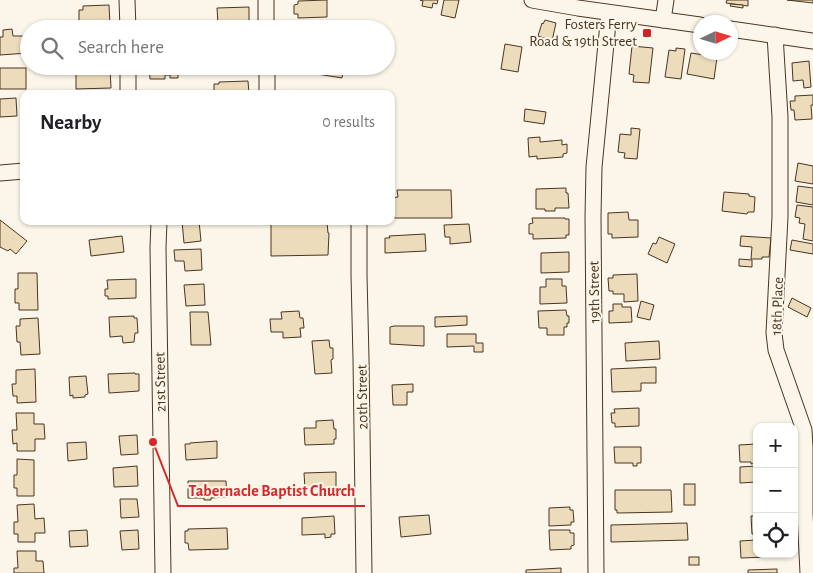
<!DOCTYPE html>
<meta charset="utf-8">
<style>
:root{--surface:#fff;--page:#f6f6f6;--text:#202124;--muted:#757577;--line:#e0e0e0}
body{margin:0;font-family:"Alegreya Sans",sans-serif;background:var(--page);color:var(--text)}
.controls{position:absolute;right:15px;bottom:15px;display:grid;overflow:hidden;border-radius:10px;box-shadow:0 1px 4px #0004}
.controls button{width:45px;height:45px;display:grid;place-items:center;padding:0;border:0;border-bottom:1px solid var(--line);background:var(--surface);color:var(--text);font:25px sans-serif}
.compass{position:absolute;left:693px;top:15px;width:45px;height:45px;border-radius:50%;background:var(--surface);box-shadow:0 1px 4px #0004;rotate:86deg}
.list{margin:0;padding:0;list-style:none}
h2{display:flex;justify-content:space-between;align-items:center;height:65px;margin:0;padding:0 20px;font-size:21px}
h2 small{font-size:16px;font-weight:400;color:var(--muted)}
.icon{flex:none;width:28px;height:28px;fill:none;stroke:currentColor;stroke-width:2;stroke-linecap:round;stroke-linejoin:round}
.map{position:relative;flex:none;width:813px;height:573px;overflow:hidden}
.search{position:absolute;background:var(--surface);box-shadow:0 1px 4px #0004;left:20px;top:20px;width:375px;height:55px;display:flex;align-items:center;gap:12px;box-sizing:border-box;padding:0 18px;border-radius:28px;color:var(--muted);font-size:19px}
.panel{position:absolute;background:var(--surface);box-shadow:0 1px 4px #0004;left:20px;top:90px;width:375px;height:135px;border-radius:10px}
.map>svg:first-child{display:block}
.building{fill:#ecdcbc;stroke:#4a3520}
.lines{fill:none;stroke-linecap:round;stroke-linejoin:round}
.minor-casing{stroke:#4a3520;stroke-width:17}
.minor{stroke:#fbf6e9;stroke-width:15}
.poi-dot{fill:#c62828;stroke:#fbf6e9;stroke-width:2}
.labels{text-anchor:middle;stroke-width:4;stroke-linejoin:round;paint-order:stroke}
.poi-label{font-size:15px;fill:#4a3520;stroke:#fbf6e9;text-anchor:end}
.street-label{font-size:15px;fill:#4a3520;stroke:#fbf6e9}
.leader{fill:none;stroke:#d62828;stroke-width:2}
.callout-dot{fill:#d62828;stroke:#fbf6e9;stroke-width:2}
.callout-label{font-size:16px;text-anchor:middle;font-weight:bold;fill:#d62828;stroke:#fbf6e9;stroke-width:4;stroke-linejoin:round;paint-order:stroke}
</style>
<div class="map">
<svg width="813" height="573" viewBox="0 0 813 573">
<rect width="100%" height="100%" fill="#fbf6e9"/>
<g class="building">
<path d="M327,0V17L298,18V14H294V5L298,4V1Z"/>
<path d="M420,0H438L437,4L433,3L432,8L422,6L423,1Z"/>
<path d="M444,0H459L455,18L441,15Z"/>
<path d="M727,0H748V6L726,3Z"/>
<path d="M787,0H813V3Z"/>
<path d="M731,4L743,5V8L730,6Z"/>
<path d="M109,5L110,25L84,26V21H79V10H83V6Z"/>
<path d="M249,7V23L218,24L217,8Z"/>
<path d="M545,20L556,23L552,41L538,36L542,23L543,24Z"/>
<path d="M12,29L13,36H29L28,53L0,55V37H3V30Z"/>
<path d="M505,44L522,47L518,72L501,69Z"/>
<path d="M632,46L653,48L649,83L633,82L634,75L629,74Z"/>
<path d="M676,48L685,49L681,79L665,77L669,50L676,51Z"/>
<path d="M691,53L717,57L714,79L687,74Z"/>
<path d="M809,61L811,87L804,88L803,80L793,81L792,63Z"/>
<path d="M149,66H178V78H170V75H165V79H150Z"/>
<path d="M319,66H344L342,78L317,74Z"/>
<rect x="0" y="68" width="26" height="21"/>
<path d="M110,68L111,88L76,89V69Z"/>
<path d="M248,81L249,94H214V84H219V82Z"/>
<path d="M813,95V105H811L812,119L795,120L794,110H791L790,101H795V96Z"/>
<path d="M16,98L17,116L0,117V99Z"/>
<path d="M525,109L546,112L544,124L524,121Z"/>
<path d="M631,128L640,129L637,159L624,158L625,153L618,152L620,134L631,135Z"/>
<path d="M540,137V142L562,140V145L567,144V153L563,154V157L537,159V156L529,157L528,138Z"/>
<path d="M798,163L813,166V184L795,181Z"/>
<path d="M798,186L813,188V205L796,202Z"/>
<path d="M566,188V193H568L569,208H555V211H545V209H536V189Z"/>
<path d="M397,190H451L452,218H391V198L398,197Z"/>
<path d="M724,192L749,194V196L755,197L754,212H748L747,214L722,211Z"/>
<path d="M797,205L813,207V241L803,239L805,224L799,223L800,218L795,217Z"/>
<path d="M628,212L629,220H638V237L612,238V234H608V213Z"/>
<path d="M532,218H565V219H569V235H566V238L533,239V234H529V224L533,223Z"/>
<path d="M0,220L27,241L16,254L10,249L8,251L0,247Z"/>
<rect x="98" y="221" width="25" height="2"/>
<path d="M182,221H199L201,241L184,243Z"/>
<path d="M327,222L328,233H329L328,255L271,256V223Z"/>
<path d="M469,224L471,242L450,244V237H445L444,225Z"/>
<path d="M425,234L426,251L385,253V238H390L389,236Z"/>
<path d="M122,236L124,252L91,256L89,240Z"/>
<path d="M741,236L771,238L769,257H762V259H751L752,247L740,246Z"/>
<path d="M659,237L675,244L667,263L648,254L653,243L656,244Z"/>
<path d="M792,240L813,244V254L790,250Z"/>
<path d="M201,249L202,270L185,271L184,261H175L174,250Z"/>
<path d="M569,252V272L541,273V253Z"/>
<path d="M739,259L752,260V267L739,266Z"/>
<path d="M18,273H37L38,310H19V303H15V289H18Z"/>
<path d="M637,274L638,301L624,302V294H613V291H609L608,278H613V275Z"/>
<path d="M136,279V298L108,299V296H105V289H108L107,280Z"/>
<path d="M546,279H562V286H566L567,303L540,304V287H546Z"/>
<path d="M204,284L205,305L186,306L184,285Z"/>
<path d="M792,298L811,308L807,317L788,307Z"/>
<path d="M641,301L654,305L650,320L637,317Z"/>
<path d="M613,304H622V307H631L632,322L609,323V311H613Z"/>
<path d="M566,310L567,316H569V323H567V327H564V335H547V328H539L538,311Z"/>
<path d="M299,311L300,318H303L304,328H300L301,337L283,338V332H271L270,319H282L281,312Z"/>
<path d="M190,312H208L211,345H191Z"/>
<path d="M134,316V318H137L138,333H135L134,342L123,343L122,336L110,337L109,317Z"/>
<path d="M467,316V325L435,327V317Z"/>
<path d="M38,318L40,354L21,355L20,342H17L16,326H20V319Z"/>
<path d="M394,326H424V346L390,344V327Z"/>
<path d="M447,334H476V343H483V352H474V346L447,347Z"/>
<path d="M329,340L330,348H333V359L331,360L332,373L315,374L312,341Z"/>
<path d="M659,341L660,359L626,361L625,343Z"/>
<path d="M656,367V383H641V391L612,392L611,369Z"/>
<path d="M35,369L36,402L17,403V396H13L12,384H16V370Z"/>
<path d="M135,373V374H139V391L109,393L108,374Z"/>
<path d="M86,376L88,394L85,395V397L73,398V395L70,396L69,377Z"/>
<path d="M413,384V392H407V405H393L392,385Z"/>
<path d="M639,408V426L615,427V423H612L611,413H615L614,409Z"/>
<path d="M16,413H34V424H44L45,439H35V451H17V443L13,444L12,430H17Z"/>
<path d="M333,420L334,429H336V439H334V444L305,445L304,428H316V421Z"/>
<path d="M137,435L138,454L121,455L119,436Z"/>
<path d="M217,441V458L186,460L185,444H190V443Z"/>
<path d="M86,442L87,459L68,461L67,443Z"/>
<path d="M757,444V463L751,464V462H740L739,445Z"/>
<path d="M614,447H641V463H637V466H633V463H615Z"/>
<path d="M17,459L34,460V496H17V488H14V475H17Z"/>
<path d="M137,466L138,486L114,487L113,468Z"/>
<path d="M757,466V482L740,483V467Z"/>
<path d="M336,472V488L305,489L304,473Z"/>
<path d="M188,481H226L227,497L211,498V500H204V498H188Z"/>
<rect x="684" y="484" width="11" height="21"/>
<path d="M615,490H671L672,512L617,513V510H615Z"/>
<path d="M754,492H757V509H755Z"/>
<path d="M120,499H137L139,517L121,518Z"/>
<path d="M34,504L35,519L44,518L45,533H35V542H18V534H14V522H18L17,505Z"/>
<path d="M570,507V510H573L574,522H571V525L549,526V508Z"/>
<path d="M429,515L431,534L401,537L399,517Z"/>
<path d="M334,516L335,534H331V537L325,538V534L302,535V518Z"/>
<path d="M751,516H757V534H752Z"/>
<path d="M687,523L688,540L611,542V525Z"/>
<path d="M227,528L228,549L189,550L188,543H185V531H188V529Z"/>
<path d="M87,530L88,546L70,547L69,531Z"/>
<path d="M138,530L139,549L122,550L120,531Z"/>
<path d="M549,530H570V533H574V545L571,546V549L550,550Z"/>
<path d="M757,540V554H768V557L741,558L740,541Z"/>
<path d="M17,551H36V561H43L44,573H14V568H18Z"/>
<rect x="689" y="557" width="10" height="8"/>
<path d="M561,568V573H526V570Z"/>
<path d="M777,569V573H748V570Z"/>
</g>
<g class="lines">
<defs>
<g id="minor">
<path d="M127,0L128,29"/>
<path d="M532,0L578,8L700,25"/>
<path d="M663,20L666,0"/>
<path d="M266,29V0"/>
<path d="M730,29L813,41"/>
<path d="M775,35L780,117V217L774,333L776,350L804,430L805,447V513L808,573"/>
<path d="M128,66V94"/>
<path d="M267,66V94"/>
<path d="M0,173L24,171"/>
<path d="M159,221L158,248L163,573"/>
<path d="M359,221V275L361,359L364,573"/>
<path d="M596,573L593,217L594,167L609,13"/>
</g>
</defs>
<use href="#minor" class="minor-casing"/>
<use href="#minor" class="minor"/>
</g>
<rect class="poi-dot" x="642" y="28" width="10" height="10" rx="2.5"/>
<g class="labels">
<g class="poi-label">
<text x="637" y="29">Fosters Ferry<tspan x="637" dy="17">Road &amp; 19th Street</tspan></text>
</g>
<g class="street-label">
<text transform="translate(594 292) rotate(-91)" y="5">19th Street</text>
<text transform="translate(777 306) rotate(-88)" y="5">18th Place</text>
<text transform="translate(160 382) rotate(-91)" y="5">21st Street</text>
<text transform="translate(362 397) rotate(-91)" y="5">20th Street</text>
</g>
</g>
<path class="leader" d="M153 442L178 506H365"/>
<circle class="callout-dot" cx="153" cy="442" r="5"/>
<g class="callout-label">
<text x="272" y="496">Tabernacle Baptist Church</text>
</g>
</svg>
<div class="controls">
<button>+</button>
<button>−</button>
<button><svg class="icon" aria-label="locate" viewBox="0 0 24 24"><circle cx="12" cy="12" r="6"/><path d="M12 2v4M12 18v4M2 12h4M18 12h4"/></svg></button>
</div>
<svg class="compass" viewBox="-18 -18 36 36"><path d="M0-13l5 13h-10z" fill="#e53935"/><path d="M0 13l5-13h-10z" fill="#757577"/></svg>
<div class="search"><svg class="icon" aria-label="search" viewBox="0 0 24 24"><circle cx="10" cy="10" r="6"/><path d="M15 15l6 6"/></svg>Search here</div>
<section class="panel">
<h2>Nearby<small>0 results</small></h2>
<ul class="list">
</ul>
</section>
</div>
